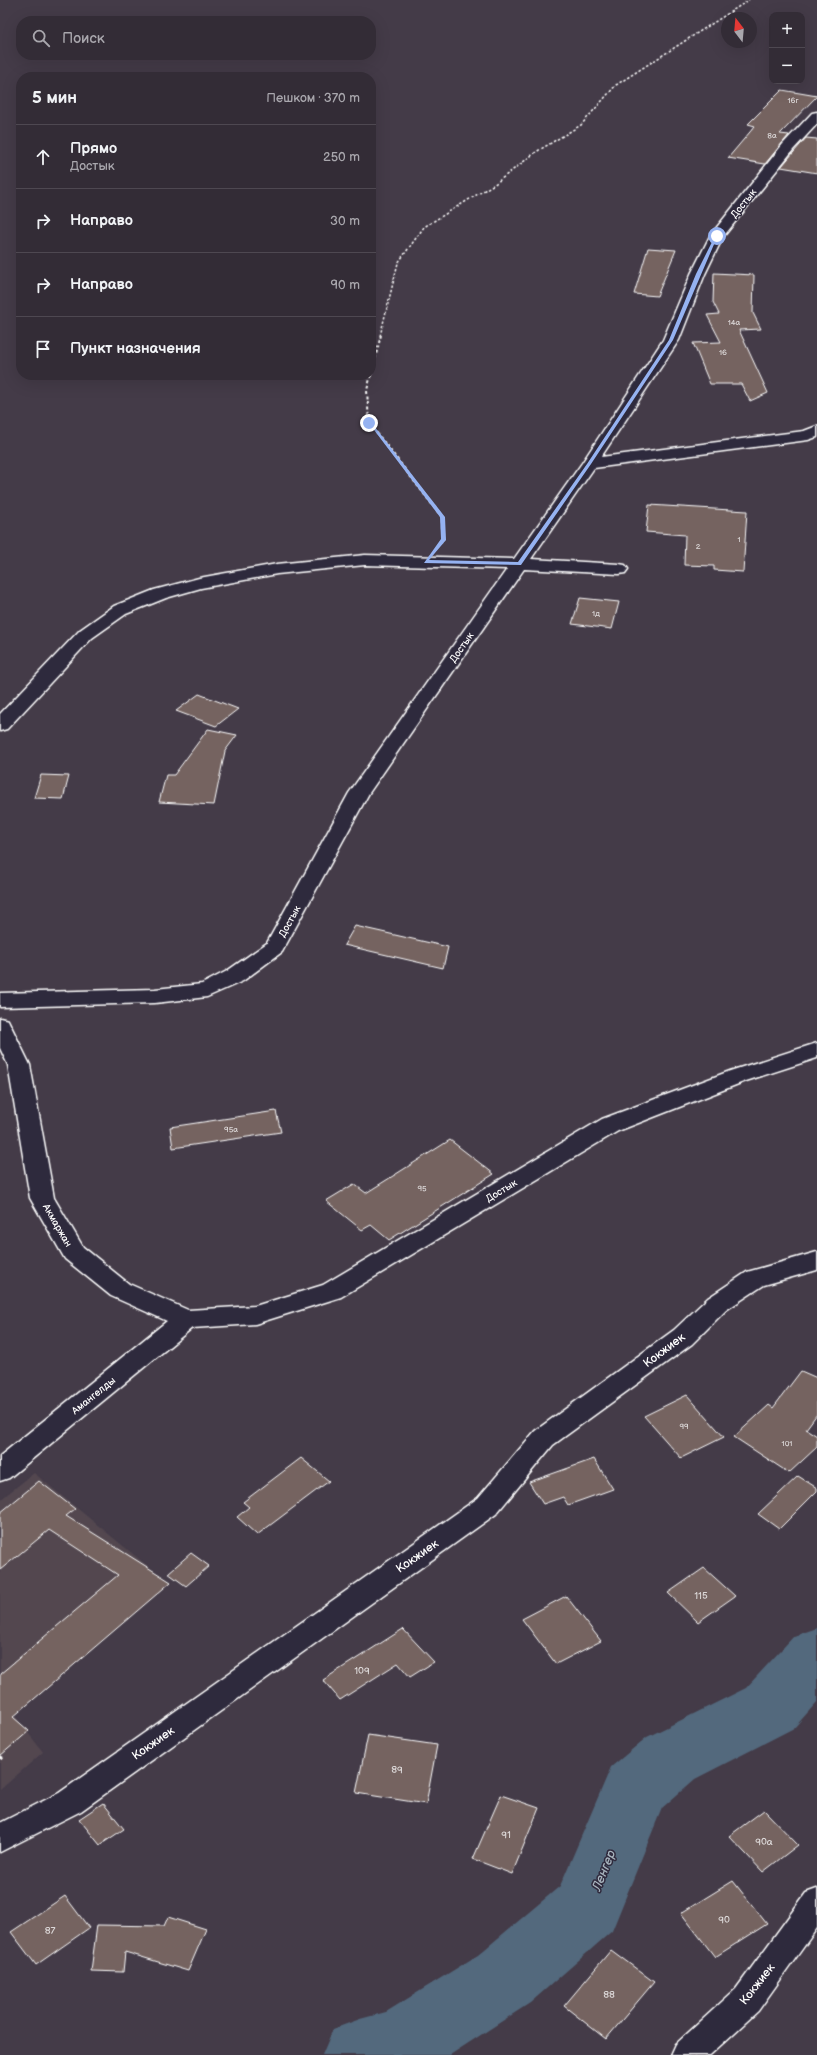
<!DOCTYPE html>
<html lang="ru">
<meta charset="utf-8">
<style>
:root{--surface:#332c36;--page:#3b343e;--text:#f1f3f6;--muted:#a9a7ad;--line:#4e4851}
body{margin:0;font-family:"Balsamiq Sans",sans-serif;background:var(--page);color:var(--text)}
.controls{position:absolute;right:12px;top:12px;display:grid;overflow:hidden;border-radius:8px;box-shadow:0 4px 16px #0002}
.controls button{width:36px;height:36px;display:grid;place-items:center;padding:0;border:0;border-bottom:1px solid var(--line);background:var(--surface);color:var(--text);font:20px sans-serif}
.compass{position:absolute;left:721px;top:12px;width:36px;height:36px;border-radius:50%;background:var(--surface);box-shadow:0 4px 16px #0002;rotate:344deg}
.stop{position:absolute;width:12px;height:12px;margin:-9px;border:3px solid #95b2f1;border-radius:50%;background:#fff}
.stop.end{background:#95b2f1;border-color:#fff;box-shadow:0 1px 4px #0008}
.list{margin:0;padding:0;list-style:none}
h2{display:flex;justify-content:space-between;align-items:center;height:52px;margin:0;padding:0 16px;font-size:17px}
h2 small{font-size:13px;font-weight:400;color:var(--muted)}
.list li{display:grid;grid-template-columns:26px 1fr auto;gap:12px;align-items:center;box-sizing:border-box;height:64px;padding:0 16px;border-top:1px solid var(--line)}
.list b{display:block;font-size:15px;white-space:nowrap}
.list p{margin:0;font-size:13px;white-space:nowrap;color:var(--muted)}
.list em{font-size:13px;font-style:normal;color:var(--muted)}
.icon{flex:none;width:22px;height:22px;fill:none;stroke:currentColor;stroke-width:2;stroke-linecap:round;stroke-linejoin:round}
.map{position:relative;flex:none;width:817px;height:2055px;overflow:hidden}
.search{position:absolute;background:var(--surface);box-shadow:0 4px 16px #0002;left:16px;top:16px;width:360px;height:44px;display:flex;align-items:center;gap:10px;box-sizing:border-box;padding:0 14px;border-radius:16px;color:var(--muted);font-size:15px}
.panel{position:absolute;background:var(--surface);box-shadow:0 4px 16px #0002;left:16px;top:72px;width:360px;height:308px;border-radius:16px}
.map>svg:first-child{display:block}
.built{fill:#524750}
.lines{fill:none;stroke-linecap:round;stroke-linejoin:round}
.river{fill:#52697d;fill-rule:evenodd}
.building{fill:#746361;stroke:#fff}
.street-casing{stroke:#fff;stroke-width:3}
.path-far1{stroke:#fff;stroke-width:1.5;stroke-dasharray:2.5 2;stroke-linecap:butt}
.path{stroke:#fff;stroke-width:2;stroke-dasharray:3 2.5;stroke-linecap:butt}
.street{fill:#2f2a3d;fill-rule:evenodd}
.rail{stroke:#fff;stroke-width:4;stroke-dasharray:8 4;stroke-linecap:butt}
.route{fill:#95b2f1}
.labels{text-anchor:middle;stroke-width:3;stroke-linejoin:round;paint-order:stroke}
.number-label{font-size:8px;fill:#dcd8d8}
.street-label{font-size:10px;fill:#fff;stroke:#2f2a3d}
.near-number-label{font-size:10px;fill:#dcd8d8}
.near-street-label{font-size:12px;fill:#fff;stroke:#2f2a3d}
.near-water-label{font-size:13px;font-style:italic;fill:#a8b4be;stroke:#2f2a3d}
</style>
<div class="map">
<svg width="817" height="2055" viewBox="0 0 817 2055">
<rect width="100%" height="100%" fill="#443b48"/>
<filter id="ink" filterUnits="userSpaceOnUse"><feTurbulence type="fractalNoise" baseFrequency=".025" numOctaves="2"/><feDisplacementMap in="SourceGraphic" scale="8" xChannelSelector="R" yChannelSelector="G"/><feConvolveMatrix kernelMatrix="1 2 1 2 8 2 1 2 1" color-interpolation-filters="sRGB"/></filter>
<g filter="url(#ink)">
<path class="built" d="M34,1473L166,1581L11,1711L43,1752L0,1790V1500Z"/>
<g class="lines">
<path class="river" d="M817,1628V1702L794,1728L695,1779L662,1808L612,1931L530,2003L450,2055H322L333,2029L360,2019L386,2012L478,1955L560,1886L611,1767L647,1737L746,1688L794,1636Z"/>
</g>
<g class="building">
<path d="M782,90L817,96L780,134L789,135L765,164L728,158L755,126L748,124Z"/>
<path d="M806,138L817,139V173L781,167Z"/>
<path d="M648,248L676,250L657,296L634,294Z"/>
<path d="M714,273L754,275L753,313L761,329L739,330L768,393L750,401L741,384H710L693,343L721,342L707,315L719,314L713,302Z"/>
<path d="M649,505L747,511L743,572L714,570V566L684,565L685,535L646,532Z"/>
<path d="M580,598L619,602L612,629L572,624Z"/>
<path d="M199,694L238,709L216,726L176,711Z"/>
<path d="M208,729L237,735L225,751L214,805L159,802L166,775H174Z"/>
<path d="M41,775L69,776L63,799L34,798Z"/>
<path d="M355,926L448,947L443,968L344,945Z"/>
<path d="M276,1111L281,1132L173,1148L170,1127Z"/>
<path d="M450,1140L494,1174L389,1240L371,1225L362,1230L326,1201L354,1184L366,1193Z"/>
<path d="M801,1371L817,1378V1414L806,1429L817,1436V1447L789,1473L734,1437L769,1405L773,1408Z"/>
<path d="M687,1395L724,1437L681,1458L644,1416Z"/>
<path d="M301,1458L329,1481L257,1535L237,1517L249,1507L243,1502Z"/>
<path d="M594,1459L613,1489L568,1505L563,1497L543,1504L529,1482Z"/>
<path d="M798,1476L817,1488V1491L779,1529L758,1514Z"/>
<path d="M39,1481L75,1509L66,1516L171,1582L13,1717L29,1731L0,1756V1674L118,1575L49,1530L0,1570V1513Z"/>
<path d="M191,1553L209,1566L186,1586L168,1573Z"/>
<path d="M704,1568L735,1596L698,1622L668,1593Z"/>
<path d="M566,1596L601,1641L556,1664L522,1619Z"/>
<path d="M403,1629L434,1662L410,1677L398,1663L340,1700L323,1680Z"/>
<path d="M368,1735L437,1745L426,1804L356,1793Z"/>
<path d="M501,1795L539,1808L512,1874L473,1859Z"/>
<path d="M103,1803L124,1829L100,1845L79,1819Z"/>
<path d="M764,1810L798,1845L763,1872L729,1836Z"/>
<path d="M733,1881L767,1924L715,1957L681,1913Z"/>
<path d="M65,1896L89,1928L36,1965L11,1932Z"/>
<path d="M168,1917L206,1929L188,1971L125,1952L123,1972L91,1971L97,1925L164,1926Z"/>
<path d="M611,1950L654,1982L606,2039L564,2006Z"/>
</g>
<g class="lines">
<defs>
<g id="street">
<path d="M817,112V124L793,150L723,237L705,274L679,340L601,457L804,431L817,426V437L808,440L594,468L531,559L619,564L625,565L628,569L625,573L619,574L524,569L369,793L282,952L243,981L207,997L155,1003L0,1007V993L155,989L202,984L227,971L267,943L349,793L507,569L365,565L277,574L201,588L166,598L126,614L92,638L7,729L0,731V714L80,630L114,606L154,590L199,578L277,564L365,555L514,559L582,463L663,340L691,274L710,236L783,144L812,113Z"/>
<path d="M0,1018L8,1020L30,1065L54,1198L83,1247L129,1284L188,1310L255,1306L323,1285L602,1119L730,1071L817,1043V1058L746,1081L618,1131L341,1297L255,1324L192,1328L9,1478L0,1481V1456L167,1321L111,1296L65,1259L30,1198L8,1065L0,1048Z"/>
<path d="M817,1252V1270L764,1285L726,1310L692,1344L553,1445L496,1514L81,1811L0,1852V1823L59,1793L478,1498L535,1431L674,1330L708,1298L747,1272Z"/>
<path d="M817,1889V1928L758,2011L710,2055H671L676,2044L736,1989L806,1893Z"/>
</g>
</defs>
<use href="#street" class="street-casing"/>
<path class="path-far1" d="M380,336L398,263L424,227L496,183L536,152L581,125L616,85L749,0"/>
<g class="path">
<path d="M371,375L381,335"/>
<path d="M371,375L367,390L369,423L442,517L443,539L441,542"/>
</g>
<use href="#street" class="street"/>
<path class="rail" d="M0,1759L2,1756"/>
</g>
</g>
<path class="route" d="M718,235L673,340L591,464L521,565L424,563L441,539L440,517L368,422H371L445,517L446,540L429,560L518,562L587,464L669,340L696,274L715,236Z"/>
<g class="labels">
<g class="number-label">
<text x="793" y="103">16г</text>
<text x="772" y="138">8а</text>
<text x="734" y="325">14а</text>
<text x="723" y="355">16</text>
<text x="739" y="542">1</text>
<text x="698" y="549">2</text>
<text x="596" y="616">1д</text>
<text x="231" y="1132">95а</text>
<text x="422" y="1191">95</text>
<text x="684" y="1429">99</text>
<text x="787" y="1446">101</text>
</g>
<g class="street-label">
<text transform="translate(743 203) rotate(-51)" y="4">Достык</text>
<text transform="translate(461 647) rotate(-55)" y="4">Достык</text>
<text transform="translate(289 921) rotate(-61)" y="4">Достык</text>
<text transform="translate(501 1190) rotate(-31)" y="4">Достык</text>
<text transform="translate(58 1225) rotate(60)" y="4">Акмаржан</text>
<text transform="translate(93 1395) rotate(-39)" y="4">Амангелды</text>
</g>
<g class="near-number-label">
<text x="701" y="1599">115</text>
<text x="362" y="1674">109</text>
<text x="397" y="1773">89</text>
<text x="506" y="1838">91</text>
<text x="764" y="1845">90а</text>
<text x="724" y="1923">90</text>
<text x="50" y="1934">87</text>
<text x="609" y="1998">88</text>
</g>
<g class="near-street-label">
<text transform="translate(664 1350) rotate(-37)" y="4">Кокжиек</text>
<text transform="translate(417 1556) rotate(-35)" y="4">Кокжиек</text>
<text transform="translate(153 1743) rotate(-35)" y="4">Кокжиек</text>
<text transform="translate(757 1984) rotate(-52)" y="4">Кокжиек</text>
</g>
<g class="near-water-label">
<text transform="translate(603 1870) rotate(-68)" y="5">Ленгер</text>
</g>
</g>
</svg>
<div class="controls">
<button>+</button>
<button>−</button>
</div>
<svg class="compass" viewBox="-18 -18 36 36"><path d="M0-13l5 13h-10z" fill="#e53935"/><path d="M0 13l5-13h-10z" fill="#a9a7ad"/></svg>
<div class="stop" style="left:717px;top:236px"></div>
<div class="stop end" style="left:369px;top:423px"></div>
<div class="search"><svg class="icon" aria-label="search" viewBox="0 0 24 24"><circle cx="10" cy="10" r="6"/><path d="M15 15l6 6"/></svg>Поиск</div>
<section class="panel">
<h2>5 мин<small>Пешком · 370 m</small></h2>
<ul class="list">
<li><svg class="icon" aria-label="ahead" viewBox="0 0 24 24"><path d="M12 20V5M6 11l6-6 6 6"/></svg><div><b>Прямо</b><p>Достык</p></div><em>250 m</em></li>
<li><svg class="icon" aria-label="right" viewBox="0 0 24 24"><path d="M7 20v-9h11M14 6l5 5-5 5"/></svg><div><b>Направо</b></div><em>30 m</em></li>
<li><svg class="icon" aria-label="right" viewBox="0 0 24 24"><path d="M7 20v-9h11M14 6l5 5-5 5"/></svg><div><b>Направо</b></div><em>90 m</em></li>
<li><svg class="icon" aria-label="arrive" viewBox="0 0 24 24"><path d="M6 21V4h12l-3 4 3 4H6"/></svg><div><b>Пункт назначения</b></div></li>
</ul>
</section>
</div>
